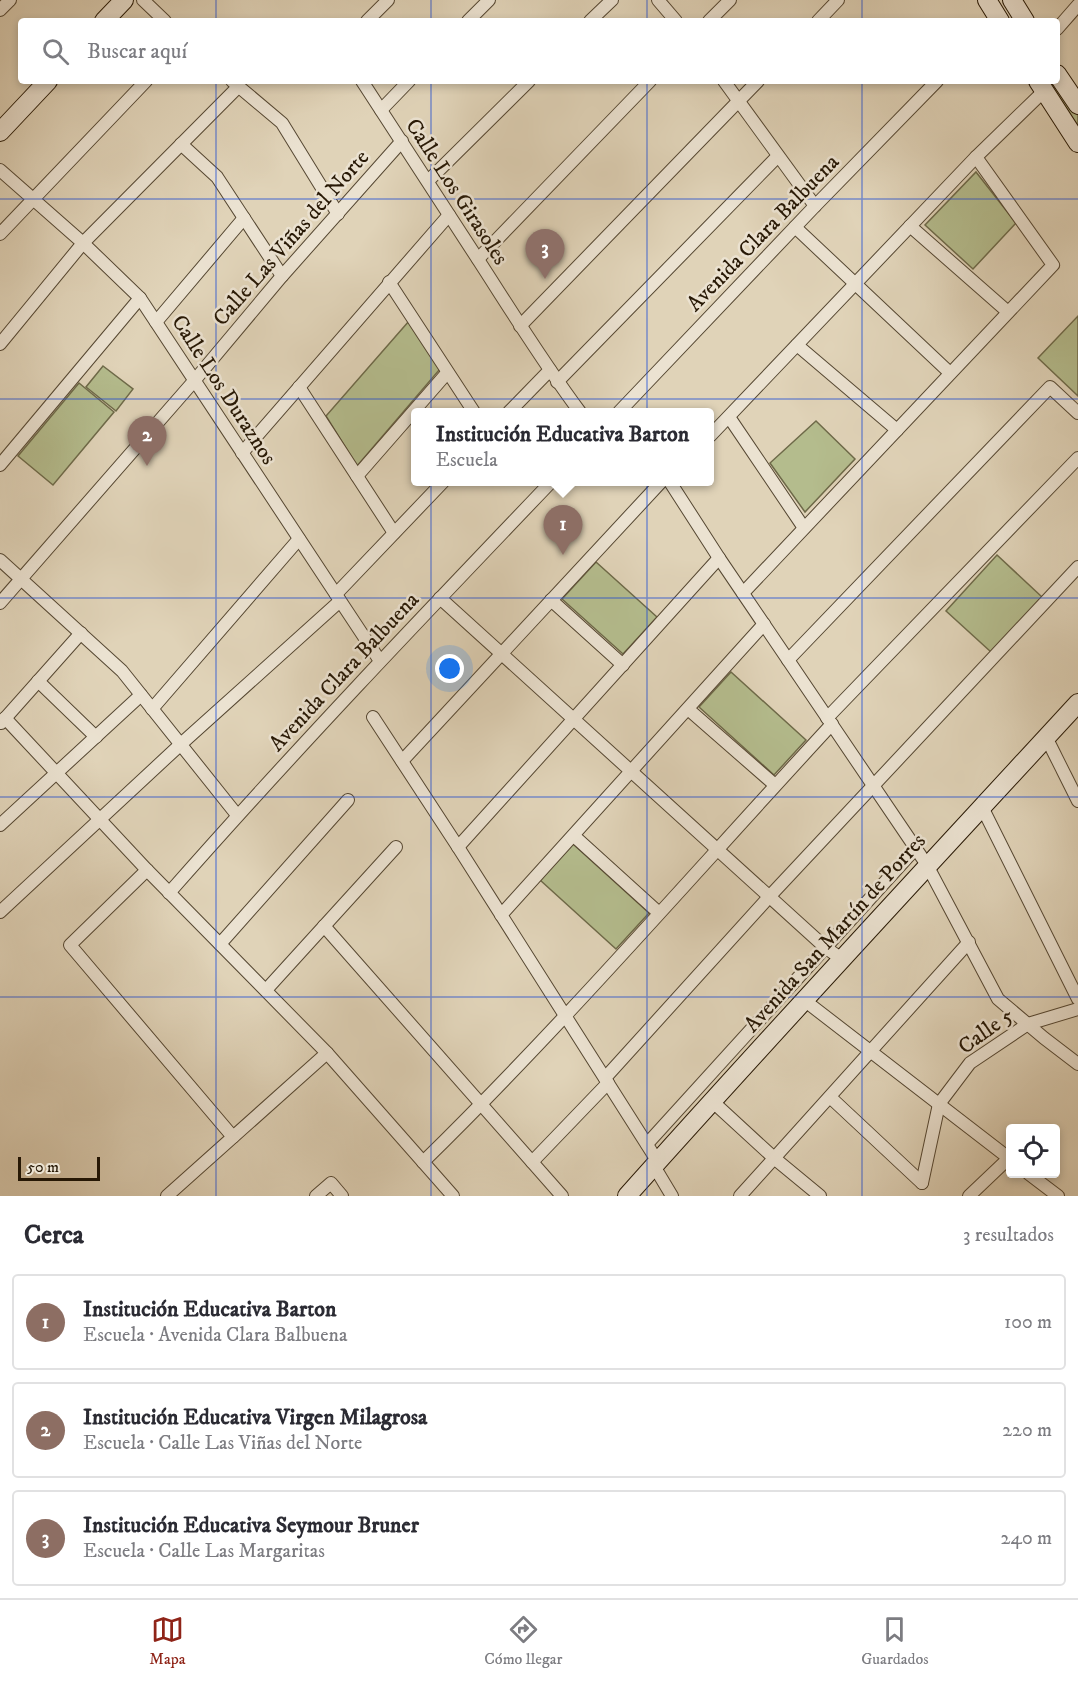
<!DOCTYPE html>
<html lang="es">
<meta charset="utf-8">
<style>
:root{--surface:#fff;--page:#f2f2f3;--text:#2b2b33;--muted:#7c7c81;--line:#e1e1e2;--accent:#8f2418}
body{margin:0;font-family:"IM FELL DW Pica",serif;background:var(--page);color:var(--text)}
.controls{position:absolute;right:18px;bottom:18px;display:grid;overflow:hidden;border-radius:6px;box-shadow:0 3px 9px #0003}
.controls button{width:54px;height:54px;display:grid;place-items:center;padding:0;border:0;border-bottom:2px solid var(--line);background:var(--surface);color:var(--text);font:30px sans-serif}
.scale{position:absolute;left:18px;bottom:15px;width:82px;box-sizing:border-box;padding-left:6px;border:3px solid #271805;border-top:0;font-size:16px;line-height:21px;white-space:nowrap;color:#271805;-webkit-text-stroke:4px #ebe2d1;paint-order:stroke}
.you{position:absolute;left:450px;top:669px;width:21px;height:21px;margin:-15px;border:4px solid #fff;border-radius:50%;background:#1a73e8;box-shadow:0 0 0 9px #1a73e833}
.badge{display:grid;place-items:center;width:39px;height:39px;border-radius:50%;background:var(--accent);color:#fff;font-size:20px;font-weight:700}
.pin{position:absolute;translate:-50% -50px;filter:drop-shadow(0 2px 3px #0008)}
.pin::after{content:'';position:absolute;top:32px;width:21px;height:18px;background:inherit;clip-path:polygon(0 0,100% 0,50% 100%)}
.popup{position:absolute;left:411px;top:408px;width:303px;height:78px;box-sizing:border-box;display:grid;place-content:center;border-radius:6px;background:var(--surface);filter:drop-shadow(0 2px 4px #0005);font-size:20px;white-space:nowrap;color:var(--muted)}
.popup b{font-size:22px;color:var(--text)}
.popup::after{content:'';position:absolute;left:50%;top:100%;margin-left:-12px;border:12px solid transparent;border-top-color:var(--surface)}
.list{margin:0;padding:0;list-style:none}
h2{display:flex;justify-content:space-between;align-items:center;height:78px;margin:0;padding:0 24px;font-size:26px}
h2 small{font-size:20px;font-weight:400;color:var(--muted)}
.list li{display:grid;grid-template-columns:39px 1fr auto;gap:18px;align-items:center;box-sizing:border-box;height:96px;margin:0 12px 12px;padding:0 12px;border:2px solid var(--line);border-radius:6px}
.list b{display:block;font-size:22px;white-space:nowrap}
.list p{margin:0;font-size:20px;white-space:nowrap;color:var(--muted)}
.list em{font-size:20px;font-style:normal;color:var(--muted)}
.icon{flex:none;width:33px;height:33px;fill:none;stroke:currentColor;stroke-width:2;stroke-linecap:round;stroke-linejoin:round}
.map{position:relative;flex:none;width:1078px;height:1196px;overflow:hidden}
.search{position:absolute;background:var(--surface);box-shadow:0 3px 9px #0003;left:18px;right:18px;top:18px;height:66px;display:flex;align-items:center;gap:15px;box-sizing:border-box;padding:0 21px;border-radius:6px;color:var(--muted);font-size:22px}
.sheet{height:402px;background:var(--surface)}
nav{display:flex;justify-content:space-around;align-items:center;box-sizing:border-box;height:84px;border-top:2px solid var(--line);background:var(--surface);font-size:16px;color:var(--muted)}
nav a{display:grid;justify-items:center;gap:3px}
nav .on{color:var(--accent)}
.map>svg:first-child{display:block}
.green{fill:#b4bc8d;stroke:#6e6a49;stroke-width:1.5}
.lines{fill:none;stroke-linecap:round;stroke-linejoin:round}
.street-casing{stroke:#554732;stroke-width:14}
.secondary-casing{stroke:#271805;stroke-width:20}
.street{stroke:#ebe2d1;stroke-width:12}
.secondary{stroke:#ebe2d1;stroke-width:18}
.grid{fill:none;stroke:#1d4ed8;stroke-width:1.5;stroke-opacity:0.55}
.labels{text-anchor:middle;stroke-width:5;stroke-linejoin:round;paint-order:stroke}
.street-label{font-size:22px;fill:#271805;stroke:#ebe2d1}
</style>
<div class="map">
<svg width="1078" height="1196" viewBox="0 0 1078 1196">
<rect width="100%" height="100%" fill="#e0d3b8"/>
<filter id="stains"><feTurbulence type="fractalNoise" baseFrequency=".00333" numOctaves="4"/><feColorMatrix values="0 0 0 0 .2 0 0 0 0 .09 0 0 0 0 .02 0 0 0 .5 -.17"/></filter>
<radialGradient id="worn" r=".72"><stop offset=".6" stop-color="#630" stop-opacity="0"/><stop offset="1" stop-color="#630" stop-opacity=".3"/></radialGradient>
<g class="green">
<path d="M1046,81H1056L1078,115V130Z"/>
<path d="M976,172L1016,223L973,269L925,225Z"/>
<path d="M1078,316V396L1038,358Z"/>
<path d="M409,321L440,369L357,466L326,416Z"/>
<path d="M103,366L133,389L116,411L86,387Z"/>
<path d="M79,383L114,412L53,485L18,456Z"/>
<path d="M816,421L855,459L805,512L770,463Z"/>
<path d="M997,555L1042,597L991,652L946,611Z"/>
<path d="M596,562L657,617L623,654L562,599Z"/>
<path d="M731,672L806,740L774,775L699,707Z"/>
<path d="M573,844L649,913L616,949L540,880Z"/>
</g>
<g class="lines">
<defs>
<g id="street">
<path d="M143,0L165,21"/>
<path d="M658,0L676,21"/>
<path d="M0,10L10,0"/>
<path d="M367,21L388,0"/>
<path d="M468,21L489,0"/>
<path d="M590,21L612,0"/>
<path d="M709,21L730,0"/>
<path d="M818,21L838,0"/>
<path d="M1057,29L1078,5"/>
<path d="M232,81L282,123L338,214"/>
<path d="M362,81C401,141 440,201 479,261C512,312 544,364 580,412"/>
<path d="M724,81L815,206"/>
<path d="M381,110L409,81"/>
<path d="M181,144L217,177L282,276"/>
<path d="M0,170L83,243L140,298L380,661"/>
<path d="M428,181L529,81"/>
<path d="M910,226L1008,312"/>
<path d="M795,227L950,373"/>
<path d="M0,234L146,81"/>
<path d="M478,259L650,81"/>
<path d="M389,282L474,412"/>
<path d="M156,322L244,218"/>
<path d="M520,326L758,81"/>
<path d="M0,344L83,243L238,87"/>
<path d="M797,345L897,430"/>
<path d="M557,382L778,156"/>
<path d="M299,387L394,533"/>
<path d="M509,412L550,370"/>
<path d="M619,412L815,206L937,81"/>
<path d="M729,417L804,528"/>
<path d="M710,436L976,157L1044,91"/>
<path d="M242,453L449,215"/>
<path d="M0,465L140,298"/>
<path d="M357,476L447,373"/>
<path d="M670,482L719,558L927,865L998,999L1044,1038L1078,1064"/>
<path d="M0,560L122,671L237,815"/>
<path d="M743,593L1053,265L976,157"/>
<path d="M336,594L443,482"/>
<path d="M440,598L826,948L842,959"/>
<path d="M551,600L623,665"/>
<path d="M0,603L194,381L282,276L402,141"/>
<path d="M788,660L1050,387L1078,413"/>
<path d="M38,681L96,737"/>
<path d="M152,709L299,539"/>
<path d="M688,709L775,785"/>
<path d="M373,717L458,847L658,1162"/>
<path d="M5,718L147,870L327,1053L453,1196"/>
<path d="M827,718L1078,458"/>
<path d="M1,723L81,633"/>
<path d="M1046,737L1078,801"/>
<path d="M402,761L661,482"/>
<path d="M982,807L1078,999"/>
<path d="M0,825L141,695"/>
<path d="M574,836L659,913"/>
<path d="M458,847L719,558"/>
<path d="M147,870L70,945L233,1137"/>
<path d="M169,893C293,752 422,617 551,482"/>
<path d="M0,912L181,744L340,601"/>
<path d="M501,915L764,624"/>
<path d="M324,926L562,1196"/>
<path d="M220,944L348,800"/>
<path d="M266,990L396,847"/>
<path d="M804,1000L1010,1159"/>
<path d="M605,1078L769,897L1078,567"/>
<path d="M830,1097L922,1183"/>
<path d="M712,1101L774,1158L820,1196"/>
<path d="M647,1144L915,849"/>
<path d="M423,1162C566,1022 696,871 832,724"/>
<path d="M532,1162L608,1083"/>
<path d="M654,1166L672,1196"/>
<path d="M1029,1174L1058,1196"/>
<path d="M922,1183L939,1104L970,1063L1028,1024L1078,1009"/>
<path d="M167,1196L327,1053"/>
<path d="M316,1196L331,1183L342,1196"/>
<path d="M740,1196L969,942"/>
<path d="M969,1196L1009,1158"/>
</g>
<g id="secondary">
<path d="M987,0L1000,21"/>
<path d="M1012,0L1025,21"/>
<path d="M104,21L124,0"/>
<path d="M1057,74L1078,105"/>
<path d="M1038,81L1078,143"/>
<path d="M0,132L48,81"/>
<path d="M627,1196C775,1030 927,867 1078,703"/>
</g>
</defs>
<use href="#street" class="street-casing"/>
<use href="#secondary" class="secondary-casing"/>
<use href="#street" class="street"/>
<use href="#secondary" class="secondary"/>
</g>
<path class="grid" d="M216,0V21M431,0V21M647,0V21M862,0V21M216,81V1196M431,81V1196M647,81V1196M862,81V1196M0,199H1078M0,399H1078M0,598H1078M0,797H1078M0,997H1078"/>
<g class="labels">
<g class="street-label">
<text transform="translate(458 191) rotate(57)" y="8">Calle Los Girasoles</text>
<text transform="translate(762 232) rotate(-46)" y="8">Avenida Clara Balbuena</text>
<text transform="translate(290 237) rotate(-49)" y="8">Calle Las Viñas del Norte</text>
<text transform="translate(225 389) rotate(57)" y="8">Calle Los Duraznos</text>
<text transform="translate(343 671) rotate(-47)" y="8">Avenida Clara Balbuena</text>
<text transform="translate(834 932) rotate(-48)" y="8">Avenida San Martín de Porres</text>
<text transform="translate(985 1030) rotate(-36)" y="8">Calle 5</text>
</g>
</g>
<rect width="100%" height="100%" filter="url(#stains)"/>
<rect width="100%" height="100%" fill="url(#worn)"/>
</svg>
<div class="controls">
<button><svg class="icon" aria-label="locate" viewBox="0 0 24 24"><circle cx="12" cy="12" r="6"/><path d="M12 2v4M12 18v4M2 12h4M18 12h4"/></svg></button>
</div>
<div class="scale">50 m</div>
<div class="you"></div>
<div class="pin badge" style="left:563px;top:555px;background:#8d6e63">1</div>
<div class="popup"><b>Institución Educativa Barton</b>Escuela</div>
<div class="pin badge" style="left:147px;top:466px;background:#8d6e63">2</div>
<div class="pin badge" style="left:545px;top:279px;background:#8d6e63">3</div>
<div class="search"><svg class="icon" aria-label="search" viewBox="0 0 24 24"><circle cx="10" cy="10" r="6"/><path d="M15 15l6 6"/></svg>Buscar aquí</div>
</div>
<section class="sheet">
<h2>Cerca<small>3 resultados</small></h2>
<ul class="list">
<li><span class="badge" style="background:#8d6e63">1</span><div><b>Institución Educativa Barton</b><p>Escuela · Avenida Clara Balbuena</p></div><em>100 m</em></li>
<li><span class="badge" style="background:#8d6e63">2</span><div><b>Institución Educativa Virgen Milagrosa</b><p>Escuela · Calle Las Viñas del Norte</p></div><em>220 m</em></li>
<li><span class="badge" style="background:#8d6e63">3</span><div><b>Institución Educativa Seymour Bruner</b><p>Escuela · Calle Las Margaritas</p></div><em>240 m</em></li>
</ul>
</section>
<nav>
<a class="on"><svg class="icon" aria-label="map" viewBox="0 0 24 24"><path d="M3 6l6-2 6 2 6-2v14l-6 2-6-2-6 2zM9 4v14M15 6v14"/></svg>Mapa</a>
<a><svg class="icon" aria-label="directions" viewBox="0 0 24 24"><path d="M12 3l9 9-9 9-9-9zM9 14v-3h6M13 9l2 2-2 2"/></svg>Cómo llegar</a>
<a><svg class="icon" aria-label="saved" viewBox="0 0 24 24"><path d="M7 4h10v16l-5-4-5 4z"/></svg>Guardados</a>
</nav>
